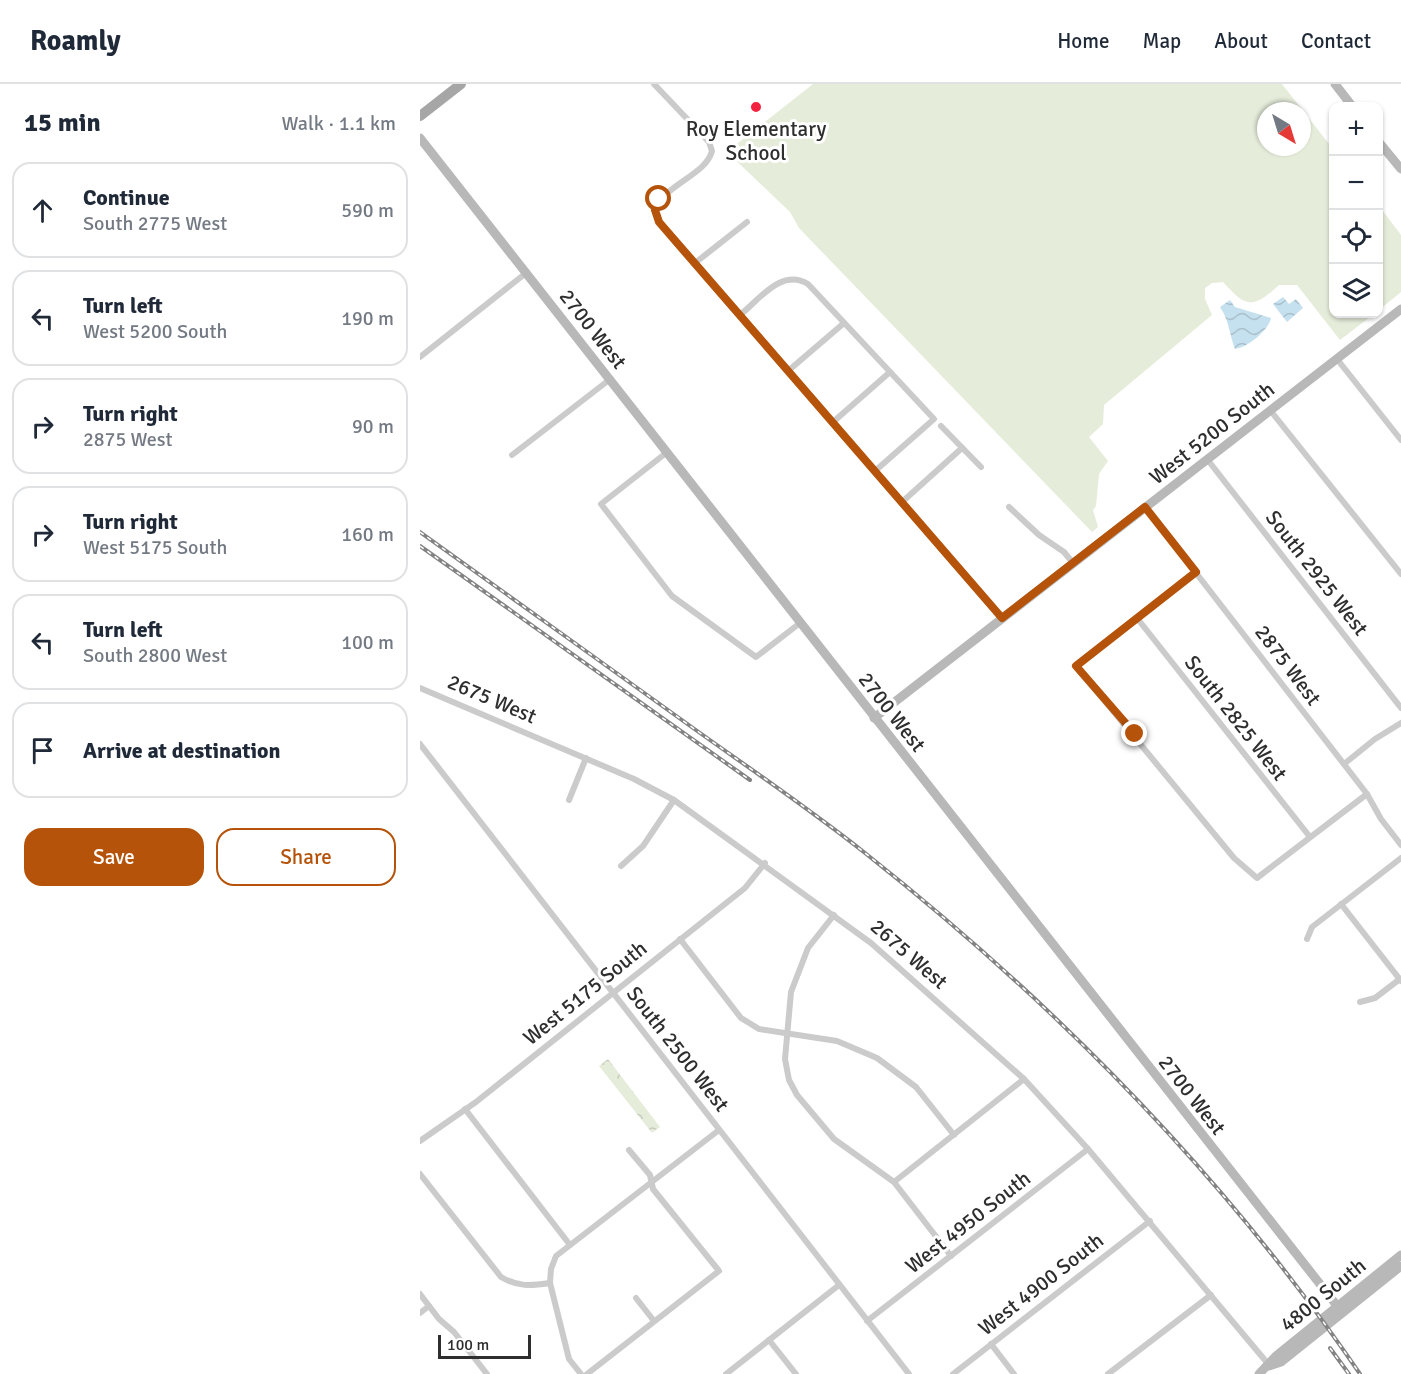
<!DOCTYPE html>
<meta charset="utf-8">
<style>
:root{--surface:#fff;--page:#f2f2f3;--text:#1f2937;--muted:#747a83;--line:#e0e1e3;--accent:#b45309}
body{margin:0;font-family:Signika,sans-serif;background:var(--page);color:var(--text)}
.controls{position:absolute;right:18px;top:18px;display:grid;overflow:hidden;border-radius:12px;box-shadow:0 2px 4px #0004}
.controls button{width:54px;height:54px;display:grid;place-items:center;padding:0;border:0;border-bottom:2px solid var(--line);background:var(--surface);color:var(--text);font:30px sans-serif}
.compass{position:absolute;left:837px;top:18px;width:54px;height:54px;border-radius:50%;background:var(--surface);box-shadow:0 2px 4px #0004;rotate:142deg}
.scale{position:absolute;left:18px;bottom:15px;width:93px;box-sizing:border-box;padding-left:6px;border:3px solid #2e2e2e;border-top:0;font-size:16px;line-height:21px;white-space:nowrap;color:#2e2e2e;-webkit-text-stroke:4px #fff;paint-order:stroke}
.stop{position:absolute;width:18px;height:18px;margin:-14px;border:4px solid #b45309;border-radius:50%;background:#fff}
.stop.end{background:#b45309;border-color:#fff;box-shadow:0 2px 6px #0008}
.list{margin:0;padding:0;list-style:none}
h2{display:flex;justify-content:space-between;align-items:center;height:78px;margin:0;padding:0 24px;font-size:26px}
h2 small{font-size:20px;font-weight:400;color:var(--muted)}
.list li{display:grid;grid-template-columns:39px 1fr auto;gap:18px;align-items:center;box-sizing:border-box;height:96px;margin:0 12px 12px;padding:0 12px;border:2px solid var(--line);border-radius:18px}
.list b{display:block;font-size:22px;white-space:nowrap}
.list p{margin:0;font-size:20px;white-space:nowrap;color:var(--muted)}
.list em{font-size:20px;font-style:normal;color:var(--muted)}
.actions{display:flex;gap:12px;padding:18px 24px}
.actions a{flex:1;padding:14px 0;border:2px solid var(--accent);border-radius:18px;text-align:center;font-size:21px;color:var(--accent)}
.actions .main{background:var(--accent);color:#fff}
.icon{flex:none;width:33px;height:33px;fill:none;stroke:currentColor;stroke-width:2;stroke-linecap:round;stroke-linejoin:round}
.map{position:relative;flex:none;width:981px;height:1290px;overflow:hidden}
header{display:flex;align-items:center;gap:36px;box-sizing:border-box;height:84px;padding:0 30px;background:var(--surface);border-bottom:2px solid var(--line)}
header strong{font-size:28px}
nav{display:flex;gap:33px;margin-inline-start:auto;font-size:21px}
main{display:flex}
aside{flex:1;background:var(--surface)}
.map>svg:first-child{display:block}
.green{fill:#e5ecda;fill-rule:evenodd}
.park{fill:url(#park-crowns)}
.water{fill:url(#water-waves)}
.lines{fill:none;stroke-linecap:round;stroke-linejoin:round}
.street{stroke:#cbcbcb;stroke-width:6}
.secondary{stroke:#b8b8b8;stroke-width:9}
.primary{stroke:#a6a6a6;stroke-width:10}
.rail-casing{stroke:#838383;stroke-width:4}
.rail{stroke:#fff;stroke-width:1.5;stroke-dasharray:4.5;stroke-linecap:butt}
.route{stroke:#b45309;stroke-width:8}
.poi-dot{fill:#f12340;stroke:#fff;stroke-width:2}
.labels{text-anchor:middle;stroke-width:6;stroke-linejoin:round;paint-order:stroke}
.poi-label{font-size:21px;fill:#2e2e2e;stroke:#fff}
.street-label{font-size:21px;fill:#2e2e2e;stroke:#fff}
</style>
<header>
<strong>Roamly</strong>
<nav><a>Home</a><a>Map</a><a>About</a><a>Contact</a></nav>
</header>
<main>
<aside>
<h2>15 min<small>Walk · 1.1 km</small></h2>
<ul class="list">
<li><svg class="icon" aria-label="ahead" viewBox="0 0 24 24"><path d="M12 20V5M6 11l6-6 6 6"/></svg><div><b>Continue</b><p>South 2775 West</p></div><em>590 m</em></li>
<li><svg class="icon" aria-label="left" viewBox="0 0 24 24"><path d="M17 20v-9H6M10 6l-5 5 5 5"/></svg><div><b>Turn left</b><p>West 5200 South</p></div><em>190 m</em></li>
<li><svg class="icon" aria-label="right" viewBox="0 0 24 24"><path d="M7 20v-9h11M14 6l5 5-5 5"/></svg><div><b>Turn right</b><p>2875 West</p></div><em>90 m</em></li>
<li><svg class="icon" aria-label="right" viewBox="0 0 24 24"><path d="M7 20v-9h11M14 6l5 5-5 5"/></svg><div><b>Turn right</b><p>West 5175 South</p></div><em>160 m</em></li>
<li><svg class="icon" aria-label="left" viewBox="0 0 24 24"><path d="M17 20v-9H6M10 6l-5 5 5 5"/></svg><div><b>Turn left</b><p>South 2800 West</p></div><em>100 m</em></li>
<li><svg class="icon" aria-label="arrive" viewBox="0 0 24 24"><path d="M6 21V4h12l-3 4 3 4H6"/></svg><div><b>Arrive at destination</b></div></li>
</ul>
<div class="actions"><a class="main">Save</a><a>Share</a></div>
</aside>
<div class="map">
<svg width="981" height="1290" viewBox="0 0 981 1290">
<defs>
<pattern id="park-crowns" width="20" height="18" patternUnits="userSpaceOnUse" patternTransform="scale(1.5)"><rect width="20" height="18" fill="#e5ecda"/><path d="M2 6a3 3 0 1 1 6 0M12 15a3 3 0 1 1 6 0" fill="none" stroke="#c5cbbb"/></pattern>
<pattern id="water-waves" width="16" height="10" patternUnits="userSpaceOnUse" patternTransform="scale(1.5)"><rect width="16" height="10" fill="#c5e0ee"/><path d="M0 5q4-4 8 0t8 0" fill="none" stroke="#aac0cc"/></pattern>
</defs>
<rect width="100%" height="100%" fill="#fff"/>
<g class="green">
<path d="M393,0H862L913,65L914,230H954L920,256L877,201H859C833,225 826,224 803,198L792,199L785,204V215L792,231L684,321L683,340L669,353L688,377L679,390L676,422L673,426L678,443L672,448L379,144L370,128L308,69V67ZM846,27H882V63H846Z"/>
<path d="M959,122L981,151V208L959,226Z"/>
</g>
<path class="park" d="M188,975L240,1043L232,1049L179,982Z"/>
<g class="water">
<path d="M863,213L869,220L876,215L883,224L867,238L853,220Z"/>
<path d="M810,216L815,223L851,234C849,246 827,264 815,265C809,249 809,236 800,223Z"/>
</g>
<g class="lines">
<g class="street">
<path d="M234,0L289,58L292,67C286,91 245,100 235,126L239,138L582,535"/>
<path d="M275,179L327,138"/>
<path d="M320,231C340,215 361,184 388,200L514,335L455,387"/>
<path d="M0,273L106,189"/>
<path d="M917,275L981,356"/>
<path d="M368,287L424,239"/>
<path d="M850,326L981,490"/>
<path d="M413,338L470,288"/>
<path d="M521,342L561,383"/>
<path d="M246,369L181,420L252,512L336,573L380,539"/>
<path d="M92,371L189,296"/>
<path d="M787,375L981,624"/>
<path d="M482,418L542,364"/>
<path d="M589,423L619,451L644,468L653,479"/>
<path d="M725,423L947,710L961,735L981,761"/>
<path d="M776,488L656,582L814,774L837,794L947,710"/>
<path d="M717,534L890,753"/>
<path d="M0,604L214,695L254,716L451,859L604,995L668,1065L849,1281"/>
<path d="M0,660L489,1290"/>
<path d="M924,680L955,655L981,639"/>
<path d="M149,716L166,674"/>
<path d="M201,782L223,762L254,716"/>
<path d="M921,820L981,897"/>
<path d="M414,831L388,864L371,908L365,975L369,996L377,1011L414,1055L474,1098L531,1172"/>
<path d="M260,855L321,934L339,945L417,957L457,974L496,1003L534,1051"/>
<path d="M887,855L892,843L981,774"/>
<path d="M940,918L955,914L980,895"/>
<path d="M45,1025L150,1161"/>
<path d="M0,1057L56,1018L325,804L345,779"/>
<path d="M0,1090L81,1193C98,1203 110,1202 130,1199"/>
<path d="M474,1098L604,995"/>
<path d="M0,1210L19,1235L34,1248L67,1290"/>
<path d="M216,1214L234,1237"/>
<path d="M0,1229L9,1222"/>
<path d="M447,1237L668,1065"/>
<path d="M349,1256L376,1290"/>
<path d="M571,1260L594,1290"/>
<path d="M161,1290L149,1275L130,1199L131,1185L136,1172L299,1046"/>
<path d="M167,1290L299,1187L233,1105L230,1091L209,1066"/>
<path d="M306,1290L419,1201"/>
<path d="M533,1290L730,1137"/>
<path d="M688,1290L791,1211"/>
</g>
<g class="secondary">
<path d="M915,0L932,22"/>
<path d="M0,54L918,1223"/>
<path d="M958,57L981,85"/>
<path d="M454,634L981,225"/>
<path d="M849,1282L861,1278L981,1182"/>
<path d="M839,1290L856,1272L981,1171"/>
</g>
<path class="primary" d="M0,32L41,0"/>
<defs>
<g id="rail">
<path d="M0,448C93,515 187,582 280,649C335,688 392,727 445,769C632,917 805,1092 940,1290"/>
<path d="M0,462L330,696"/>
<path d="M910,1264L929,1290"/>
</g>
</defs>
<use href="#rail" class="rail-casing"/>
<use href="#rail" class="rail"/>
</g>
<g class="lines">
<path class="route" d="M239,115L235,126L239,138L582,534L725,423L776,488L656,582L715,650"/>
</g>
<circle class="poi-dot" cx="336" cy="23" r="6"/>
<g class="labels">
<g class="poi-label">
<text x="336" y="52">Roy Elementary<tspan x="336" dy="24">School</tspan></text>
</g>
<g class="street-label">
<text transform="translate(173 245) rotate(52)" y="7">2700 West</text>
<text transform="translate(792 349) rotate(-38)" y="7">West 5200 South</text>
<text transform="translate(897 489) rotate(52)" y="7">South 2925 West</text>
<text transform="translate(868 581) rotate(53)" y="7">2875 West</text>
<text transform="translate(72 615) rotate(23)" y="7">2675 West</text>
<text transform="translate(472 628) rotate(52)" y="7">2700 West</text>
<text transform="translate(816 634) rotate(52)" y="7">South 2825 West</text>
<text transform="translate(489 870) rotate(41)" y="7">2675 West</text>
<text transform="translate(165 909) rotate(-39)" y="7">West 5175 South</text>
<text transform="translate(258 965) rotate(52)" y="7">South 2500 West</text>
<text transform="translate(772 1011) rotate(52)" y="7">2700 West</text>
<text transform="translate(548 1138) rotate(-38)" y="7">West 4950 South</text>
<text transform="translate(621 1200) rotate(-38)" y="7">West 4900 South</text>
<text transform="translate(903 1211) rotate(-39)" y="7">4800 South</text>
</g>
</g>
</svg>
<div class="controls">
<button>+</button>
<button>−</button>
<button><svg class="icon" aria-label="locate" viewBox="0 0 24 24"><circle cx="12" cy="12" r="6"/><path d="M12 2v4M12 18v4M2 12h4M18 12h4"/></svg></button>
<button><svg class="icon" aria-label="layers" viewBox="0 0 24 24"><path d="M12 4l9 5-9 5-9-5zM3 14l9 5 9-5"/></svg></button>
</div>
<svg class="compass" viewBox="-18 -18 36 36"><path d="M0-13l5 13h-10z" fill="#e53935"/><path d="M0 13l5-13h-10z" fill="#747a83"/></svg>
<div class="scale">100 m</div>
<div class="stop" style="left:239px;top:115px"></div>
<div class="stop end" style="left:715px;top:650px"></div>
</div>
</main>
